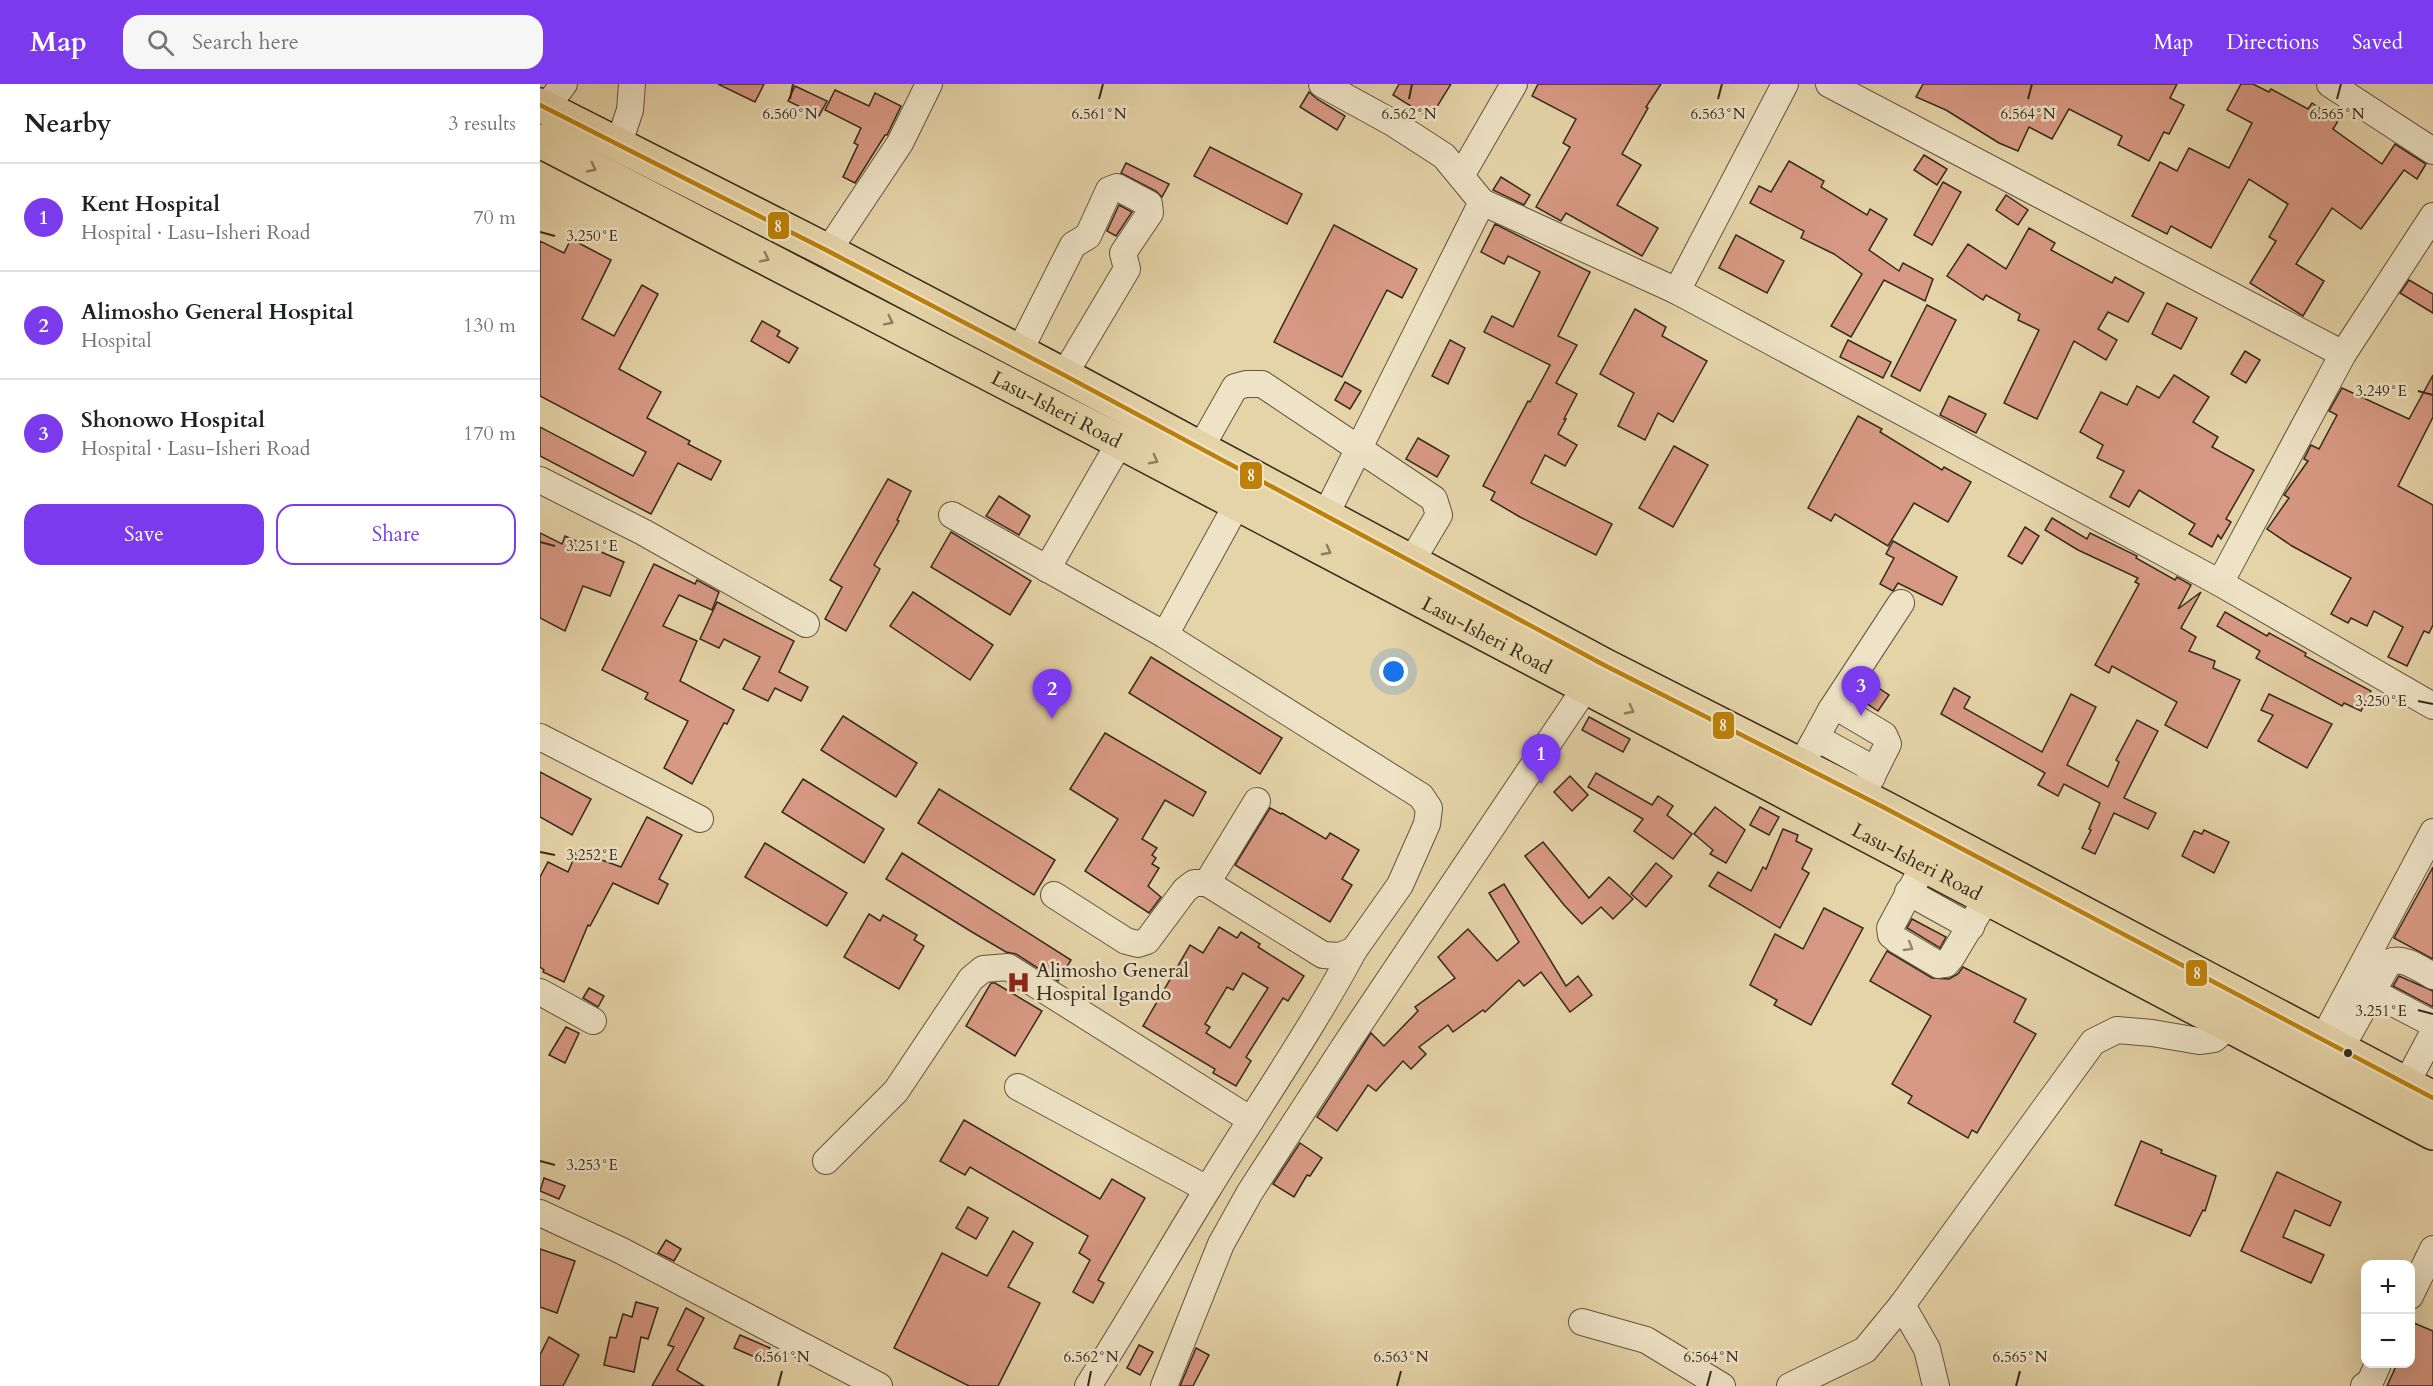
<!DOCTYPE html>
<meta charset="utf-8">
<style>
:root{--surface:#fff;--page:#f6f6f6;--text:#202124;--muted:#757577;--line:#e0e0e0;--accent:#7c3aed}
body{margin:0;font-family:Cardo,serif;background:var(--page);color:var(--text)}
.controls{position:absolute;right:18px;bottom:18px;display:grid;overflow:hidden;border-radius:12px;box-shadow:0 6px 24px #0002}
.controls button{width:54px;height:54px;display:grid;place-items:center;padding:0;border:0;border-bottom:2px solid var(--line);background:var(--surface);color:var(--text);font:30px sans-serif}
.you{position:absolute;left:854px;top:588px;width:21px;height:21px;margin:-15px;border:4px solid #fff;border-radius:50%;background:#1a73e8;box-shadow:0 0 0 9px #1a73e833}
.badge{display:grid;place-items:center;width:39px;height:39px;border-radius:50%;background:var(--accent);color:#fff;font-size:20px;font-weight:700}
.pin{position:absolute;translate:-50% -50px;filter:drop-shadow(0 2px 3px #0008)}
.pin::after{content:'';position:absolute;top:32px;width:21px;height:18px;background:inherit;clip-path:polygon(0 0,100% 0,50% 100%)}
.list{margin:0;padding:0;list-style:none}
h2{display:flex;justify-content:space-between;align-items:center;height:78px;margin:0;padding:0 24px;font-size:26px}
h2 small{font-size:20px;font-weight:400;color:var(--muted)}
.list li{display:grid;grid-template-columns:39px 1fr auto;gap:18px;align-items:center;box-sizing:border-box;height:108px;padding:0 24px;border-top:2px solid var(--line)}
.list b{display:block;font-size:22px;white-space:nowrap}
.list p{margin:0;font-size:20px;white-space:nowrap;color:var(--muted)}
.list em{font-size:20px;font-style:normal;color:var(--muted)}
.actions{display:flex;gap:12px;padding:18px 24px}
.actions a{flex:1;padding:14px 0;border:2px solid var(--accent);border-radius:18px;text-align:center;font-size:21px;color:var(--accent)}
.actions .main{background:var(--accent);color:#fff}
.icon{flex:none;width:33px;height:33px;fill:none;stroke:currentColor;stroke-width:2;stroke-linecap:round;stroke-linejoin:round}
.map{position:relative;flex:none;width:1893px;height:1302px;overflow:hidden}
header{display:flex;align-items:center;gap:36px;box-sizing:border-box;height:84px;padding:0 30px;background:var(--accent);color:#fff}
header strong{font-size:28px}
nav{display:flex;gap:33px;margin-inline-start:auto;font-size:21px}
.search{width:420px;height:54px;background:var(--page);display:flex;align-items:center;gap:15px;box-sizing:border-box;padding:0 21px;border-radius:18px;color:var(--muted);font-size:22px}
main{display:flex}
aside{flex:1;background:var(--surface)}
.map>svg:first-child{display:block}
.building{fill:#d89984;stroke:#362a1d;stroke-width:1.5;fill-rule:evenodd}
.lines{fill:none;stroke-linecap:round;stroke-linejoin:round}
.minor-casing{stroke:#625440;stroke-width:28}
.major-casing{stroke:#362a1d;stroke-width:36}
.minor{stroke:#eee3c6;stroke-width:26}
.major{stroke:#e5d4a8;stroke-width:33}
.bus-1-casing{stroke:#eee3c6;stroke-width:9}
.bus-1{stroke:#bd8109;stroke-width:4.5}
.oneway{stroke:#8e7f62}
.oneway2{stroke:#928672}
.ticks{fill:none;stroke:#362a1d;stroke-width:2}
.bus-dot{fill:#362a1d;stroke:#eee3c6;stroke-width:2}
.labels{text-anchor:middle;stroke-width:5;stroke-linejoin:round;paint-order:stroke}
.street-label{font-size:20px;fill:#362a1d;stroke:#eee3c6}
.poi-label{font-size:20px;fill:#362a1d;stroke:#eee3c6;text-anchor:start}
.ticks-label{font-size:15px;text-anchor:middle;fill:#362a1d;stroke:#eee3c6;stroke-width:5;stroke-linejoin:round;paint-order:stroke}
.line-badge{stroke:#eee3c6;stroke-width:2}
.badge-label{font-size:16px;text-anchor:middle;font-weight:bold;fill:#fff}
</style>
<header>
<strong>Map</strong>
<div class="search"><svg class="icon" aria-label="search" viewBox="0 0 24 24"><circle cx="10" cy="10" r="6"/><path d="M15 15l6 6"/></svg>Search here</div>
<nav><a>Map</a><a>Directions</a><a>Saved</a></nav>
</header>
<main>
<aside>
<h2>Nearby<small>3 results</small></h2>
<ul class="list">
<li><span class="badge">1</span><div><b>Kent Hospital</b><p>Hospital · Lasu-Isheri Road</p></div><em>70 m</em></li>
<li><span class="badge">2</span><div><b>Alimosho General Hospital</b><p>Hospital</p></div><em>130 m</em></li>
<li><span class="badge">3</span><div><b>Shonowo Hospital</b><p>Hospital · Lasu-Isheri Road</p></div><em>170 m</em></li>
</ul>
<div class="actions"><a class="main">Save</a><a>Share</a></div>
</aside>
<div class="map">
<svg width="1893" height="1302" viewBox="0 0 1893 1302">
<rect width="100%" height="100%" fill="#e5d4a8"/>
<filter id="stains"><feTurbulence type="fractalNoise" baseFrequency=".00333" numOctaves="4"/><feColorMatrix values="0 0 0 0 .2 0 0 0 0 .09 0 0 0 0 .02 0 0 0 .5 -.17"/></filter>
<radialGradient id="worn" r=".72"><stop offset=".6" stop-color="#630" stop-opacity="0"/><stop offset="1" stop-color="#630" stop-opacity=".3"/></radialGradient>
<g class="building">
<path d="M178,0H224L215,18Z"/>
<path d="M859,0H911L890,34L853,11Z"/>
<path d="M998,0H1121L1106,23L1108,24L1082,70L1101,81L1077,121L1118,144L1102,172L1026,129L1021,137L996,123L1030,63L1023,59L1036,35L992,12Z"/>
<path d="M1383,0H1637L1630,14L1644,21L1629,50L1624,48L1609,77L1578,61L1582,52L1529,25L1512,55L1489,43L1478,67L1459,59L1406,26L1376,13Z"/>
<path d="M1701,0H1713L1729,8L1731,5L1768,25L1772,19L1798,37L1793,45L1842,80L1855,60L1886,80L1877,95L1864,86L1821,145L1792,124L1756,180L1784,197L1763,232L1710,199L1736,157L1729,153L1748,120L1709,95L1671,164L1631,142L1627,150L1592,132L1620,78L1637,87L1649,64L1689,84L1712,39L1687,26Z"/>
<path d="M255,2L287,17L279,32L248,17Z"/>
<path d="M295,6L329,22L335,9L361,22L347,51H345L315,99L303,93L318,61L314,59L321,44L285,26Z"/>
<path d="M769,8L777,15L805,32L797,46L760,23Z"/>
<path d="M670,63L762,110L747,140L654,92Z"/>
<path d="M1384,71L1407,85L1397,101L1374,86Z"/>
<path d="M1249,77L1284,97L1281,103L1327,131L1330,125L1347,135L1329,166L1359,187L1363,179L1393,195L1385,217L1344,196L1311,253L1291,242L1322,190L1294,170L1261,154L1264,147L1210,119L1219,102L1231,108Z"/>
<path d="M586,79L629,100L622,113L616,107L581,89Z"/>
<path d="M961,93L990,111L984,121L953,106Z"/>
<path d="M1403,98L1421,108L1392,161L1374,151Z"/>
<path d="M1466,111L1488,126L1478,141L1456,126Z"/>
<path d="M579,121L592,128L576,152L567,147Z"/>
<path d="M955,140L1050,188L1018,252L1037,261L1016,299L1037,310L1024,335H1026L1018,350L1037,361L1025,382L1005,371L991,399L1072,440L1056,471L980,433L951,416L955,408L943,402L988,317L990,318L1010,281L944,248L952,232L973,243L1000,188L968,172L964,180L941,168Z"/>
<path d="M794,141L877,185L862,214L847,206L802,293L734,258Z"/>
<path d="M1489,144L1515,159L1511,166L1572,199L1575,193L1604,209L1588,238L1568,228L1558,245L1577,256L1566,276L1534,257L1497,335L1464,319L1499,246L1478,236L1480,230L1446,211L1443,216L1407,192L1428,160L1466,185Z"/>
<path d="M1196,151L1244,177L1227,209L1179,184Z"/>
<path d="M31,155L71,176L42,235L74,252L102,201L118,210L79,285L121,308L107,334L150,357L148,360L181,377L171,396L138,379L111,430L0,372V343L93,392L106,368L0,312V157L24,169Z"/>
<path d="M1869,196L1893,210V229L1860,209Z"/>
<path d="M1627,219L1657,234L1641,265L1612,250Z"/>
<path d="M1387,221L1416,236L1380,307L1351,292Z"/>
<path d="M1095,225L1126,243L1122,252L1167,277L1133,338L1118,329L1105,356L1078,342L1094,309L1060,290Z"/>
<path d="M222,237L240,247L237,252L258,264L249,279L211,257Z"/>
<path d="M910,256L925,264L908,300L892,292Z"/>
<path d="M1308,256L1351,278L1343,294L1300,273Z"/>
<path d="M1705,267L1720,276L1706,299L1691,290Z"/>
<path d="M1634,291L1669,313L1653,338L1678,353L1672,363L1714,386L1686,435L1691,438L1681,455L1678,451L1672,463L1649,450L1655,440L1599,406L1589,423L1570,413L1584,387L1557,374L1563,361L1540,348L1561,308L1587,321L1597,302L1619,314Z"/>
<path d="M1893,291V333L1858,402L1893,421V541L1889,549L1884,547L1867,582L1848,573L1863,543L1834,527L1827,542L1811,534L1808,539L1791,530L1811,494L1752,462L1727,445L1749,414L1744,411L1768,377L1764,375L1771,361L1779,365L1797,331L1789,327L1802,304L1869,335Z"/>
<path d="M805,298L821,307L810,325L795,316Z"/>
<path d="M1409,312L1446,330L1436,349L1400,331Z"/>
<path d="M1318,332L1342,345L1340,348L1402,386L1404,383L1431,398L1408,438L1374,419L1348,462L1295,430L1291,437L1268,424Z"/>
<path d="M878,354L909,372L897,393L866,375Z"/>
<path d="M1134,362L1168,381L1133,443L1099,424Z"/>
<path d="M348,395L371,407L357,436L359,437L334,481L340,485L306,547L285,535L302,503L290,496Z"/>
<path d="M459,412L490,432L479,451L446,432Z"/>
<path d="M1512,434L1547,455L1550,449L1597,472L1596,474L1635,496L1637,493L1651,501L1638,525L1661,508L1641,544L1656,553L1649,567L1675,577L1673,584L1700,596L1667,664L1625,641L1637,618L1572,582L1569,589L1555,581L1599,500L1595,498L1598,494L1538,466L1505,446Z"/>
<path d="M1485,443L1499,452L1482,480L1468,472Z"/>
<path d="M411,448L491,497L470,531L391,483Z"/>
<path d="M0,449L22,460L25,452L84,478L70,512L43,502L25,547L0,534Z"/>
<path d="M1353,457L1417,493L1402,521L1358,499L1353,507L1340,500L1354,474L1346,470Z"/>
<path d="M114,480L155,500L157,496L179,508L172,526L139,511L123,542L157,557L140,597L194,626L187,640L184,639L152,700L124,684L148,637L105,615L108,609L62,586Z"/>
<path d="M373,508L453,561L430,596L350,542Z"/>
<path d="M177,518L254,557L239,588L268,603L261,617L235,604L228,617L203,605L220,573L184,555L179,564L160,555Z"/>
<path d="M1685,528L1727,552L1729,549L1766,569L1765,572L1831,607L1821,627L1804,619L1802,622L1716,574L1720,567L1677,542Z"/>
<path d="M611,573L742,654L720,690L589,609Z"/>
<path d="M1328,597L1349,611L1338,627L1317,613Z"/>
<path d="M1414,604L1430,613L1424,624L1502,668L1531,610L1556,623L1527,681L1568,703L1579,678L1576,676L1597,636L1618,647L1584,714L1616,729L1608,745L1574,729L1555,770L1542,764L1551,746L1549,745L1560,719L1524,700L1518,712L1498,701L1505,689L1401,630Z"/>
<path d="M1729,610L1792,640L1767,684L1718,657L1733,631L1721,626Z"/>
<path d="M303,632L377,679L356,713L281,666Z"/>
<path d="M1049,633L1090,655L1083,668L1042,646Z"/>
<path d="M565,649L666,708L653,732L625,716L602,755L617,764L612,771L616,774L612,780L619,784L608,802L621,813L609,829L545,787L578,735L530,705Z"/>
<path d="M0,688L51,715L32,751L0,733Z"/>
<path d="M1056,689L1112,721L1118,712L1133,722L1127,731L1152,750L1133,775L1094,747L1103,735L1048,703Z"/>
<path d="M1030,692L1048,711L1032,727L1014,708Z"/>
<path d="M263,695L344,745L324,779L242,728Z"/>
<path d="M399,705L515,776L494,811L378,739Z"/>
<path d="M1175,723L1205,746L1186,779L1170,770L1173,766L1154,750Z"/>
<path d="M1220,723L1239,733L1229,751L1210,741Z"/>
<path d="M730,724L741,730L742,729L786,755L790,749L819,766L802,795L812,801L790,838L695,781Z"/>
<path d="M107,733L142,751L119,795L128,800L118,820L73,799L50,842L48,841L24,898L3,888L4,886L0,883V793L8,778L28,788L37,767L81,783Z"/>
<path d="M1243,745L1258,751L1256,757L1272,765L1262,785L1269,789L1240,844L1169,802L1178,788L1211,807L1223,783L1226,785Z"/>
<path d="M1664,746L1689,758L1674,789L1642,772L1654,747L1662,750Z"/>
<path d="M1003,758L1049,814L1069,793L1093,815L1073,835L1061,823L1042,840L1024,821L985,772Z"/>
<path d="M225,759L307,809L287,842L205,793Z"/>
<path d="M362,769L531,876L518,897L476,870L466,868L432,848L346,795Z"/>
<path d="M1116,779L1132,792L1106,823L1091,810Z"/>
<path d="M1893,783V875L1854,854Z"/>
<path d="M964,800L1026,902L1038,892L1052,911L1030,928L1001,888L984,902L979,896L945,928L943,926L913,948L908,941L879,963L886,970L871,985L863,977L836,1007L828,1001L797,1047L777,1033L831,949L844,962L878,927L875,923L915,894L898,873L928,845L957,877L979,858L949,809Z"/>
<path d="M1284,824L1323,844L1271,941L1234,921L1237,916L1210,901L1235,850L1263,865Z"/>
<path d="M329,830L340,837L343,831L377,851L374,856L384,862L359,905L304,873Z"/>
<path d="M1372,835L1406,853L1400,864L1367,844Z"/>
<path d="M679,843L697,854L701,848L720,860L718,863L764,892L748,917L743,914L706,973L711,977L696,1002L673,989L675,985L603,942L650,861L663,869ZM703,889L728,904L690,964L666,949L670,943L665,940L687,903L693,906Z"/>
<path d="M1347,867L1392,894L1409,895L1418,890L1423,883L1486,915L1474,938L1496,950L1437,1049L1432,1046L1428,1054L1368,1019L1372,1012L1352,1000L1391,932L1330,897Z"/>
<path d="M1859,892L1893,907V923L1853,902Z"/>
<path d="M451,899H455L502,927L475,972L426,942Z"/>
<path d="M49,904L64,912L58,923L43,914Z"/>
<path d="M26,943L39,949L25,979L9,971Z"/>
<path d="M424,1036L560,1115L572,1095L605,1114L558,1196L564,1199L553,1219L533,1208L550,1176L539,1169L548,1152L430,1083L425,1091L400,1077Z"/>
<path d="M1601,1057L1622,1066L1621,1069L1676,1092L1665,1127L1663,1126L1650,1152L1575,1121Z"/>
<path d="M760,1059L782,1074L770,1092L767,1091L754,1113L733,1100Z"/>
<path d="M1737,1088L1801,1118L1790,1142L1755,1126L1743,1153L1784,1171L1771,1199L1701,1167Z"/>
<path d="M4,1094L25,1102L19,1115L0,1107Z"/>
<path d="M428,1123L448,1134L436,1155L416,1144Z"/>
<path d="M473,1147L493,1159L468,1203L500,1219L458,1302H429L354,1264L402,1169L447,1192Z"/>
<path d="M126,1156L141,1165L134,1177L118,1169Z"/>
<path d="M0,1165L35,1177L17,1229L0,1223Z"/>
<path d="M96,1218L118,1224L108,1255L101,1253L94,1288L64,1281L70,1253L76,1254L83,1230L92,1233Z"/>
<path d="M146,1224L164,1234L137,1286L164,1302H112L134,1263L128,1261Z"/>
<path d="M1874,1239L1893,1247V1302H1847L1857,1280H1870V1247Z"/>
<path d="M200,1251L230,1264L224,1277L194,1264Z"/>
<path d="M9,1253L39,1271L23,1302H0V1271Z"/>
<path d="M599,1261L613,1268L600,1291L587,1284Z"/>
<path d="M656,1264L669,1271L653,1302H640Z"/>
</g>
<g class="lines">
<defs>
<g id="minor">
<path d="M782,0L853,39L904,72L942,118L1137,207L1680,499L1893,622"/>
<path d="M1289,0L1803,270"/>
<path d="M1790,0L1893,67"/>
<path d="M5,24L24,0"/>
<path d="M78,62L90,26L92,0"/>
<path d="M921,92L974,0"/>
<path d="M288,167L360,59L389,0"/>
<path d="M1137,207L1245,0"/>
<path d="M479,268L533,161L548,152L569,106L577,103L609,120L610,129L583,169L587,185L524,291"/>
<path d="M660,365L695,303L706,300H722L894,415L899,431L871,478"/>
<path d="M0,396L103,448L266,540"/>
<path d="M412,431L625,551L881,712L889,724L887,740L860,801L814,866L800,872L783,871L667,799H654L645,806L607,857L598,860L586,857L514,811"/>
<path d="M785,432L942,118"/>
<path d="M507,485L580,358"/>
<path d="M1680,499L1803,270L1893,132"/>
<path d="M625,551L706,404"/>
<path d="M1291,626L1361,519"/>
<path d="M0,653L160,735"/>
<path d="M1273,659L1284,658L1330,683L1332,693"/>
<path d="M1261,681L1291,626L1300,625L1344,651L1348,660L1322,712"/>
<path d="M1384,781L1350,844L1351,851L1357,856L1399,881L1406,880L1411,874L1447,814"/>
<path d="M667,799L717,717"/>
<path d="M1368,808L1431,843"/>
<path d="M0,908L53,937"/>
<path d="M1831,912L1837,911L1842,913L1893,940"/>
<path d="M1783,955L1893,748"/>
<path d="M1801,964L1849,878C1864,872 1880,885 1893,892"/>
<path d="M1866,1000L1893,949"/>
<path d="M478,1003L667,1105"/>
<path d="M286,1077L356,1007L431,895L443,885L468,883L711,1036"/>
<path d="M0,1129L80,1166L339,1302"/>
<path d="M1870,1212L1893,1165"/>
<path d="M1362,1221L1387,1265L1396,1302"/>
<path d="M1042,1238L1106,1256L1182,1302"/>
<path d="M548,1302C590,1237 628,1169 669,1103C717,1024 770,948 814,866"/>
<path d="M624,1302L681,1160L710,1108L806,960L1046,603"/>
<path d="M1250,1302L1325,1266L1362,1221L1553,958L1577,946L1612,949L1659,957L1674,955L1689,942"/>
<path d="M1824,1302L1830,1298L1838,1280"/>
</g>
<g id="major">
<path d="M0,21L288,167L524,291L1064,581L1345,724L1893,1014"/>
<path id="s1" d="M0,57L580,358L1893,1049"/>
</g>
</defs>
<use href="#minor" class="minor-casing"/>
<use href="#major" class="major-casing"/>
<use href="#minor" class="minor"/>
<use href="#major" class="major"/>
<defs>
<path id="bus-1" d="M0,21L288,167L524,291L1064,581L1345,724L1893,1014"/>
</defs>
<use href="#bus-1" class="bus-1-casing"/>
<use href="#bus-1" class="bus-1"/>
</g>
<defs><path id="oneway-chevron" d="M-2-3.5L2.5 0L-2 3.5" fill="none" stroke-width="1.6" stroke-linecap="round" stroke-linejoin="round" transform="scale(1.5)"/></defs>
<g class="oneway">
<use href="#oneway-chevron" transform="translate(52 84) rotate(27)"/>
<use href="#oneway-chevron" transform="translate(225 174) rotate(27)"/>
<use href="#oneway-chevron" transform="translate(349 237) rotate(27)"/>
<use href="#oneway-chevron" transform="translate(614 376) rotate(28)"/>
<use href="#oneway-chevron" transform="translate(787 467) rotate(28)"/>
<use href="#oneway-chevron" transform="translate(1090 626) rotate(28)"/>
</g>
<use class="oneway2" href="#oneway-chevron" transform="translate(1369 863) rotate(31)"/>
<path class="ticks" d="M250,15L253,0M559,15L563,0M869,15L872,0M1178,15L1182,0M1488,15L1492,0M1797,15L1801,0M0,148L15,152M1878,307L1893,311M0,458L15,462M1878,617L1893,620M0,768L15,771M1878,926L1893,930M0,1077L15,1081M238,1302L242,1287M548,1302L551,1287M857,1302L861,1287M1167,1302L1171,1287M1476,1302L1480,1287"/>
<defs>
<symbol id="hospital-bare" viewBox="-9 -9 18 18"><path d="M-5-5h3v3.5h4V-5h3V5h-3V1.5h-4V5h-3Z" fill="#8f2418" stroke="#eee3c6" stroke-width="2.5" paint-order="stroke"/></symbol>
</defs>
<g fill-rule="evenodd">
<use href="#hospital-bare" x="462" y="882" width="33" height="33"/>
</g>
<circle class="bus-dot" cx="1808" cy="969" r="5"/>
<g class="labels">
<g class="street-label">
<text dy="7" stroke="none"><textPath href="#s1" startOffset="582">Lasu-Isheri Road</textPath></text>
<text dy="7" stroke="none"><textPath href="#s1" startOffset="1068">Lasu-Isheri Road</textPath></text>
<text dy="7" stroke="none"><textPath href="#s1" startOffset="1554">Lasu-Isheri Road</textPath></text>
</g>
<g class="poi-label">
<text x="496" y="893">Alimosho General<tspan x="496" dy="23">Hospital Igando</tspan></text>
</g>
</g>
<g class="ticks-label">
<text x="250" y="35">6.560°N</text>
<text x="559" y="35">6.561°N</text>
<text x="869" y="35">6.562°N</text>
<text x="1178" y="35">6.563°N</text>
<text x="1488" y="35">6.564°N</text>
<text x="1797" y="35">6.565°N</text>
<text x="52" y="157">3.250°E</text>
<text x="1841" y="312">3.249°E</text>
<text x="52" y="467">3.251°E</text>
<text x="1841" y="622">3.250°E</text>
<text x="52" y="776">3.252°E</text>
<text x="1841" y="932">3.251°E</text>
<text x="52" y="1086">3.253°E</text>
<text x="242" y="1278">6.561°N</text>
<text x="551" y="1278">6.562°N</text>
<text x="861" y="1278">6.563°N</text>
<text x="1171" y="1278">6.564°N</text>
<text x="1480" y="1278">6.565°N</text>
</g>
<g class="line-badge">
<rect x="227" y="127" width="23" height="29" rx="6" fill="#bd8109"/>
<rect x="699" y="377" width="24" height="29" rx="6" fill="#bd8109"/>
<rect x="1172" y="627" width="23" height="29" rx="6" fill="#bd8109"/>
<rect x="1645" y="875" width="23" height="28" rx="6" fill="#bd8109"/>
</g>
<g class="badge-label">
<text x="238" y="148">8</text>
<text x="711" y="397">8</text>
<text x="1183" y="647">8</text>
<text x="1657" y="895">8</text>
</g>
<rect width="100%" height="100%" filter="url(#stains)"/>
<rect width="100%" height="100%" fill="url(#worn)"/>
</svg>
<div class="controls">
<button>+</button>
<button>−</button>
</div>
<div class="you"></div>
<div class="pin badge" style="left:1001px;top:700px">1</div>
<div class="pin badge" style="left:512px;top:635px">2</div>
<div class="pin badge" style="left:1321px;top:632px">3</div>
</div>
</main>
